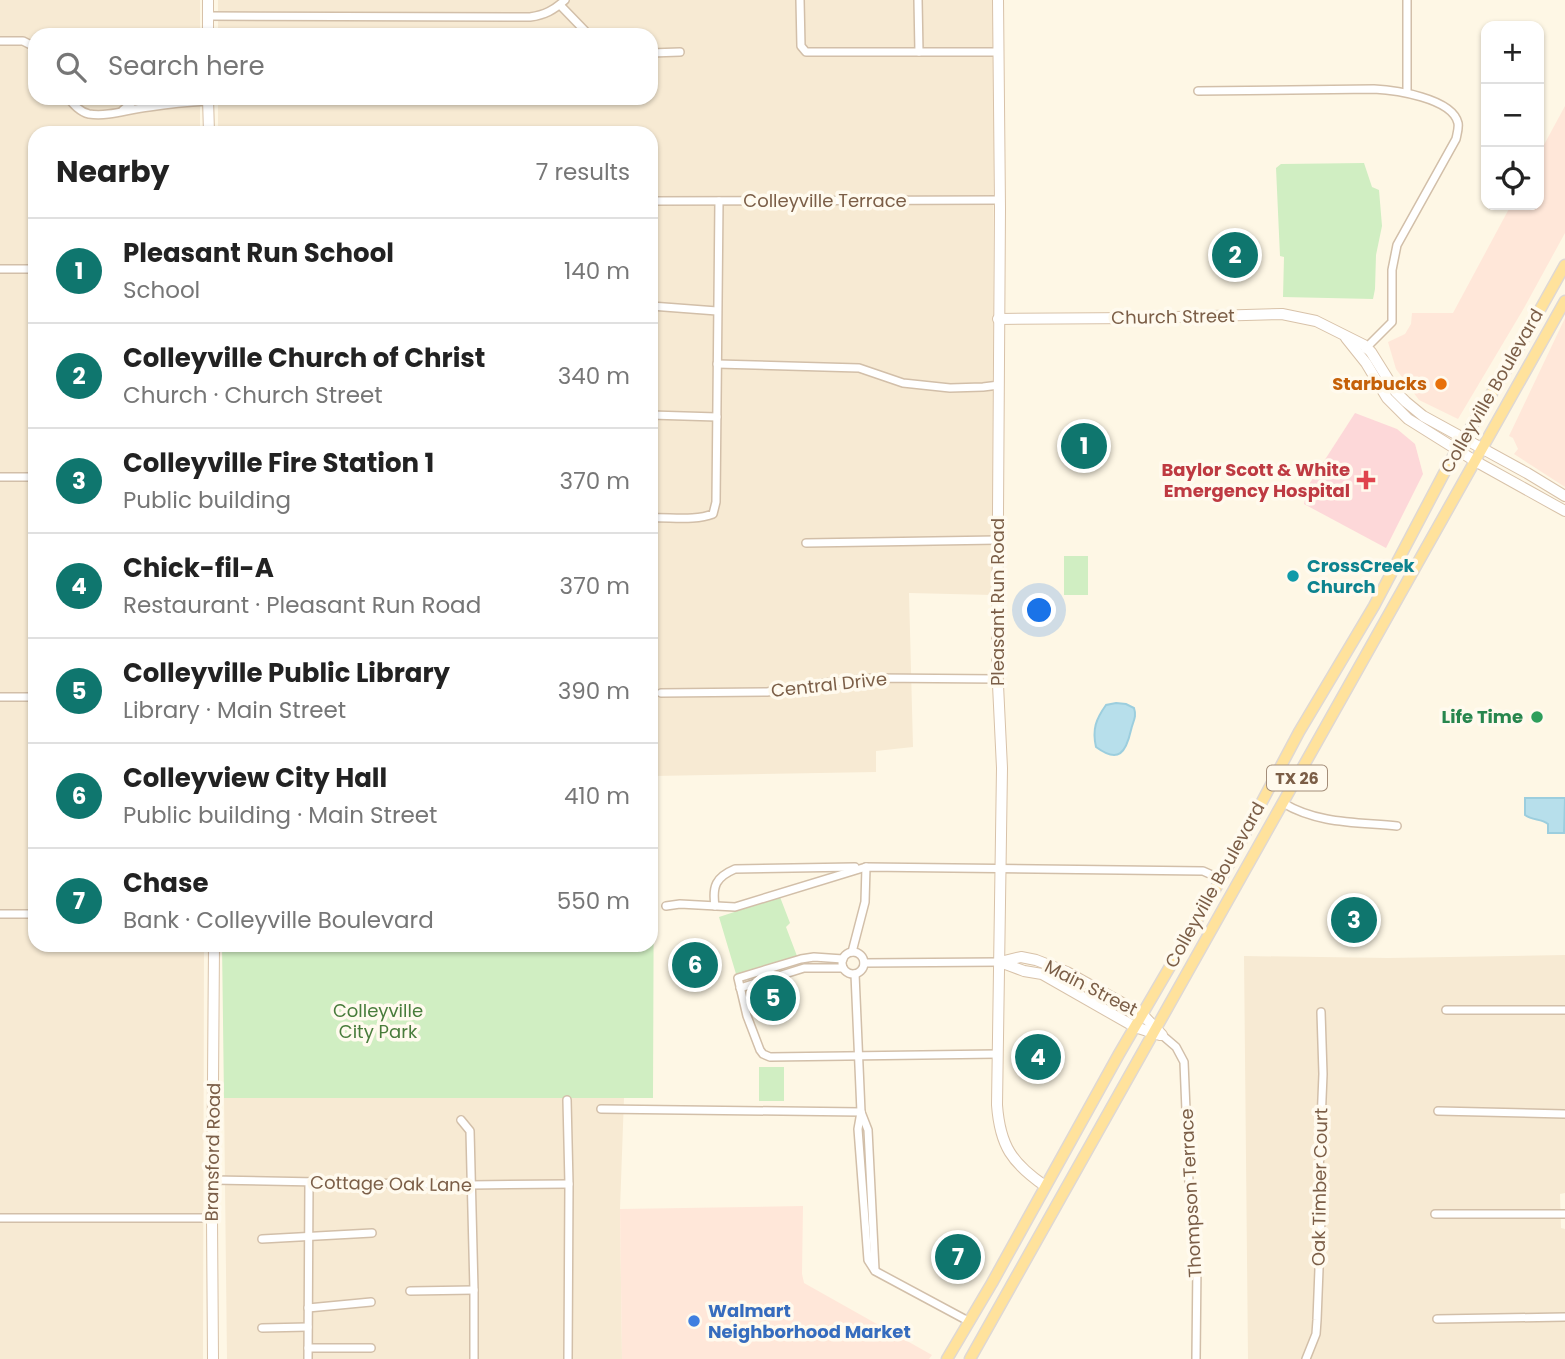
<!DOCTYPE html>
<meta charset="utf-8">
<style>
:root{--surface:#fff;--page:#f2f2f2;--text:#222;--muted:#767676;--line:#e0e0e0;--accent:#0f766e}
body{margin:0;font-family:Poppins,sans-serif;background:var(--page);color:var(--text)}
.controls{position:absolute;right:21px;top:21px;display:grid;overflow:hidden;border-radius:14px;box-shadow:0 2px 5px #0004}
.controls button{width:63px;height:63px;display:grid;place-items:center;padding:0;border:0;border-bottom:2px solid var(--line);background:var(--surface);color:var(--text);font:35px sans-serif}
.you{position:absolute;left:1040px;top:611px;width:24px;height:24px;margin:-18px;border:5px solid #fff;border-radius:50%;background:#1a73e8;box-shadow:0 0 0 10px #1a73e833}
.badge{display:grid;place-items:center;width:46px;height:46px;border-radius:50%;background:var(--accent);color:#fff;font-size:23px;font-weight:700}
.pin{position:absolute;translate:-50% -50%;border:4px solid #fff;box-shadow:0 2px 7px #0006}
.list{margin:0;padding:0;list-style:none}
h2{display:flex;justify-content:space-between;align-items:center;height:91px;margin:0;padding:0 28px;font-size:30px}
h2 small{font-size:23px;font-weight:400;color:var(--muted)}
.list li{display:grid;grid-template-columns:46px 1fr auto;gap:21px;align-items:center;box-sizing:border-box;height:105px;padding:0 28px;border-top:2px solid var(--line)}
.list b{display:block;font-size:26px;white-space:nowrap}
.list p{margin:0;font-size:23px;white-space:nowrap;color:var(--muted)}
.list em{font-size:23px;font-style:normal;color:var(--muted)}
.icon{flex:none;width:38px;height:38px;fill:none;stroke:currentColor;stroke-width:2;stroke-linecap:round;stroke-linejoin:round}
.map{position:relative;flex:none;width:1565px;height:1359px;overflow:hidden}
.search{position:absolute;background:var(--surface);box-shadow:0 2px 5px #0004;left:28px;top:28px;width:630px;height:77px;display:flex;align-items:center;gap:18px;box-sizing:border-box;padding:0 24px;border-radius:21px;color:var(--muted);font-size:26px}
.panel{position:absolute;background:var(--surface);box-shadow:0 2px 5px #0004;left:28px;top:126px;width:630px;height:826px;border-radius:21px}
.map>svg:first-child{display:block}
.residential{fill:#f7ead3}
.commercial{fill:#ffe7d9}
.medical{fill:#fdd8d9}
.green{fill:#d0eec2}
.water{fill:#b7dfeb;stroke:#9ccede;stroke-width:2}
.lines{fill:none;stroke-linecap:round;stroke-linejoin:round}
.street-casing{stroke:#d2bfa9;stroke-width:10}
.secondary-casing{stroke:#d8c2a9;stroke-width:12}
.primary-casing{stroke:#dfd8d3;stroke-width:13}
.street{stroke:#fff;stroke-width:7}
.secondary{stroke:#fff;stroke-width:10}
.primary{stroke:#ffe29c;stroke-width:10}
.food-dot{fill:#e8710a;stroke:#fffaee;stroke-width:2.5}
.health-dot{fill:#e0444e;stroke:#fffaee;stroke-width:2.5}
.culture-dot{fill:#0f9aa8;stroke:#fffaee;stroke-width:2.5}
.leisure-dot{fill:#2e9e5b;stroke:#fffaee;stroke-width:2.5}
.shop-dot{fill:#3f7fe0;stroke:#fffaee;stroke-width:2.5}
.labels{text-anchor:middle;stroke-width:7;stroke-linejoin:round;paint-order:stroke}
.shield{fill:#fffaee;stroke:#a38d79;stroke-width:2}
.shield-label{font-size:16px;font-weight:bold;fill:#7b5e47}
.street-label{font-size:18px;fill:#7b5e47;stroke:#fffaee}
.food-label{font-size:18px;font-weight:bold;fill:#c56008;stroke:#fffaee;text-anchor:end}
.health-label{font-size:18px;font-weight:bold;fill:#be3a42;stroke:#fffaee;text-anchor:end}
.culture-label{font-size:18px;font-weight:bold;fill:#0d838f;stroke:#fffaee;text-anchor:start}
.leisure-label{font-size:18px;font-weight:bold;fill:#27864d;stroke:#fffaee;text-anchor:end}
.park-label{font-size:18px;fill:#487c3b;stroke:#fffaee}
.shop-label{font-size:18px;font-weight:bold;fill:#366cbe;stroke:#fffaee;text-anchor:start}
</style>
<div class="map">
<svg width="1565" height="1359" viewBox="0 0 1565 1359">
<rect width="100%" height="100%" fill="#fef7e5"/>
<g class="residential">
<path d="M0,0H200V35H35V98H200V133H35V945H204L203,1359H0Z"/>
<path d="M218,0H993L994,112L992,595L909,593L913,747L876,751V772L654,776L655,582L651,581V133H218V98H651V35H218Z"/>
<path d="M1565,955V1193L1560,1194L1561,1228L1565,1229V1359H1248L1244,956L1388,958Z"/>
<path d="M224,1098H624L620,1209L622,1359H227Z"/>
</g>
<g class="commercial">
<path d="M1565,106V233L1524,308L1458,419L1419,400L1396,369L1388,342L1405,334L1411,324L1412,313H1453L1511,205H1539V154Z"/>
<path d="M1565,318V487L1514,454L1518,449L1513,438L1509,436Z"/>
<path d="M803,1206L802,1274L804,1283L932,1355L929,1359H622L620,1209Z"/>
</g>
<path class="medical" d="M1355,413L1397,429L1415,444L1423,474L1386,548L1304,504L1308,486Z"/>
<g class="green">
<path d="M1364,163L1372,187L1379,190L1382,226L1376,255L1375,289L1373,299L1283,297L1284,257L1280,256L1276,168L1281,164Z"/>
<rect x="1064" y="556" width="24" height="39"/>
<path d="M651,581H655L653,1098H224L222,945H651Z"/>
<path d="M780,897L790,923L786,927L797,956L736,974L719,917Z"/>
<rect x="759" y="1067" width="25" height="34"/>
</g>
<g class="water">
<path d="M1116,703L1126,704L1134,708C1137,717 1133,721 1131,730C1126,752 1119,764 1096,747C1092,729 1096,719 1106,705Z"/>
<path d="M1525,798H1565L1564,833H1548V824C1541,818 1533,821 1525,815Z"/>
</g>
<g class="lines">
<defs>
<g id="street">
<path d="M800,0L801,46L806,52H999"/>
<path d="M918,0L919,52"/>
<path d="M560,5L589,35"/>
<path d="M208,16L530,17C545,15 554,10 565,0"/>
<path d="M0,41H23L35,47"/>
<path d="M651,53L680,52"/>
<path d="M1198,91L1374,89C1395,90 1452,98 1458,123C1459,128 1457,134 1456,139L1397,245L1392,270V322L1365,349"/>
<path d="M1407,92V0"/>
<path d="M68,98C74,105 80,112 89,114C109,117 129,109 149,107C168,104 188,102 208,101"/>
<path d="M123,110L138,98"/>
<path d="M651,201L1000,200"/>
<path d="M0,269H35"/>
<path d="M651,306L717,311"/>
<path d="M717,364L859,368L903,383L950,388L983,387L999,385"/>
<path d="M651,415L717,417"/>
<path d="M0,477H35"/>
<path d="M651,518C670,517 695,521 713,514L716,502L719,201"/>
<path d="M806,543L998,540"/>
<path d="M661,693L767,692L825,683L874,678L998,679"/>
<path d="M0,697H35"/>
<path d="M1283,803C1318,824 1357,822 1397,826"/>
<path d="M666,906L680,904L735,907L866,867L1203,871L1221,879"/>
<path d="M715,906C712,886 716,877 735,869L855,867"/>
<path d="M0,914H35"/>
<path d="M852,952L865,902L866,867"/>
<circle cx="853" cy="963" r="11"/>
<path d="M843,959L814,957L801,959L738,978L747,1016L760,1050L763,1054L770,1057L998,1054"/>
<path d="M864,963L1000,962"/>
<path d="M855,974L861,1112L858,1129L868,1260L875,1271L970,1322"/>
<path d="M740,988L804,968H843"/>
<path d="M1446,1010H1565"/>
<path d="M1162,1035L1176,1047L1184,1062L1189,1183L1197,1263L1196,1359"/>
<path d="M567,1100L569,1184L568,1359"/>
<path d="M601,1109L861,1112"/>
<path d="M1438,1111L1565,1114"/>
<path d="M861,1112L868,1130L875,1270"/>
<path d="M461,1120L470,1131L474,1290V1359"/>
<path d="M213,1180L470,1185L569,1184"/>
<path d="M1435,1214H1565"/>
<path d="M0,1218H212"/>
<path d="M262,1239L372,1233"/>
<path d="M410,1291L474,1290"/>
<path d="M308,1308L371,1302"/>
<path d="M1437,1319L1565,1317"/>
<path d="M262,1328L308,1327"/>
<path d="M308,1348H371"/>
<path d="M308,1359L309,1182"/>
<path d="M1306,1359L1316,1334L1317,1320L1321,1218L1319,1172L1323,1074L1321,1012"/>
</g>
<g id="secondary">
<path d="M998,0L1000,208L997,664L1002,768L997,1105C1000,1146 1012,1163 1045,1186"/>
<path d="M208,35V0"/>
<path d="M208,98L209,133"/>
<path d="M998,319L1141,318L1282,314L1316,321L1364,345L1371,352L1396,392L1406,402L1423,416L1527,473L1565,496"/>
<path d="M1346,338L1366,363L1387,398L1408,419L1475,461L1565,511"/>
<path d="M1000,962L1021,957L1036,960L1067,972L1142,1014L1162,1035"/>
<path d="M1000,962L1024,971L1042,974L1135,1027L1160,1035"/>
<path d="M213,1359L212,1218L214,945"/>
</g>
<g id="primary">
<path d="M947,1359L992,1283L1119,1054L1221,879L1299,732L1374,606L1451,460L1509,365L1565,265"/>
<path d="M970,1359L1565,301"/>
</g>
</defs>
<use href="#street" class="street-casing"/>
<use href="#secondary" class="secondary-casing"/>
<use href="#primary" class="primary-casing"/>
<use href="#street" class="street"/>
<use href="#secondary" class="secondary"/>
<use href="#primary" class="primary"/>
</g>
<circle class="food-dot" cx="1441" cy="384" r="7"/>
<path class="health-dot" d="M1362.5 469.5h7v7h7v7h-7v7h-7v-7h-7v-7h7z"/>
<circle class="culture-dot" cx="1293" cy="576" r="7"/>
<circle class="leisure-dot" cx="1537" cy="717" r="7"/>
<circle class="shop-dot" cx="694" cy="1321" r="7"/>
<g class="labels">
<rect class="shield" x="1267" y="765.5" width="60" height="25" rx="5"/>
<g class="shield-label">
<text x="1297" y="784">TX 26</text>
</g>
<g class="street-label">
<text x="825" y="207">Colleyville Terrace</text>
<text transform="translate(1173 317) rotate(-1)" y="6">Church Street</text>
<text transform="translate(1492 391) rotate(-60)" y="6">Colleyville Boulevard</text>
<text transform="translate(998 602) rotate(-90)" y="6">Pleasant Run Road</text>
<text transform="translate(829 685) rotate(-6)" y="6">Central Drive</text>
<text transform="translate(1215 885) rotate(-61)" y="6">Colleyville Boulevard</text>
<text transform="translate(1091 988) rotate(27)" y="6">Main Street</text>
<text transform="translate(213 1152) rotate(-89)" y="6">Bransford Road</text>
<text transform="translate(391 1184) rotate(1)" y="6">Cottage Oak Lane</text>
<text transform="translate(1320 1187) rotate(-89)" y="6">Oak Timber Court</text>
<text transform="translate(1191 1193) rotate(-93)" y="6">Thompson Terrace</text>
</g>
<g class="food-label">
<text x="1427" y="390">Starbucks</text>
</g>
<g class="health-label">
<text x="1350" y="476">Baylor Scott &amp; White<tspan x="1350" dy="21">Emergency Hospital</tspan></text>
</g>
<g class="culture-label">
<text x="1307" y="572">CrossCreek<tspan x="1307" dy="21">Church</tspan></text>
</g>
<g class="leisure-label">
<text x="1523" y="723">Life Time</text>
</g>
<g class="park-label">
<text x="378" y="1017">Colleyville<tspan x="378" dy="21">City Park</tspan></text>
</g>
<g class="shop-label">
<text x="708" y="1317">Walmart<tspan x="708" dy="21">Neighborhood Market</tspan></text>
</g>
</g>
</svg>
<div class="controls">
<button>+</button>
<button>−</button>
<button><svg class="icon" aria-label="locate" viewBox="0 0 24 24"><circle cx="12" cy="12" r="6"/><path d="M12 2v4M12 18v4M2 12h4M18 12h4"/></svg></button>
</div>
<div class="you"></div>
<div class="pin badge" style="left:1084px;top:446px">1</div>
<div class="pin badge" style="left:1235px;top:255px">2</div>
<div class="pin badge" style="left:1354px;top:920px">3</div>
<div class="pin badge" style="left:1038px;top:1057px">4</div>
<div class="pin badge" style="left:773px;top:998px">5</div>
<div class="pin badge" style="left:695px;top:965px">6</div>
<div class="pin badge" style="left:958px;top:1257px">7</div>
<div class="search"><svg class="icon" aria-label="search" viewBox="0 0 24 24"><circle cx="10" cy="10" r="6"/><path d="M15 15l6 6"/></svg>Search here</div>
<section class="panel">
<h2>Nearby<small>7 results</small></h2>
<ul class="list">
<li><span class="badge">1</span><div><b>Pleasant Run School</b><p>School</p></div><em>140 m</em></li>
<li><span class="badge">2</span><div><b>Colleyville Church of Christ</b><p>Church · Church Street</p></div><em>340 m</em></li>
<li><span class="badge">3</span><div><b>Colleyville Fire Station 1</b><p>Public building</p></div><em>370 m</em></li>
<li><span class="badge">4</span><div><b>Chick-fil-A</b><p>Restaurant · Pleasant Run Road</p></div><em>370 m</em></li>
<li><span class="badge">5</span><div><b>Colleyville Public Library</b><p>Library · Main Street</p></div><em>390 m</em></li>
<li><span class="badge">6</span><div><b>Colleyview City Hall</b><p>Public building · Main Street</p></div><em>410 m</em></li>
<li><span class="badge">7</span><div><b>Chase</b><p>Bank · Colleyville Boulevard</p></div><em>550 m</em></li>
</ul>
</section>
</div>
